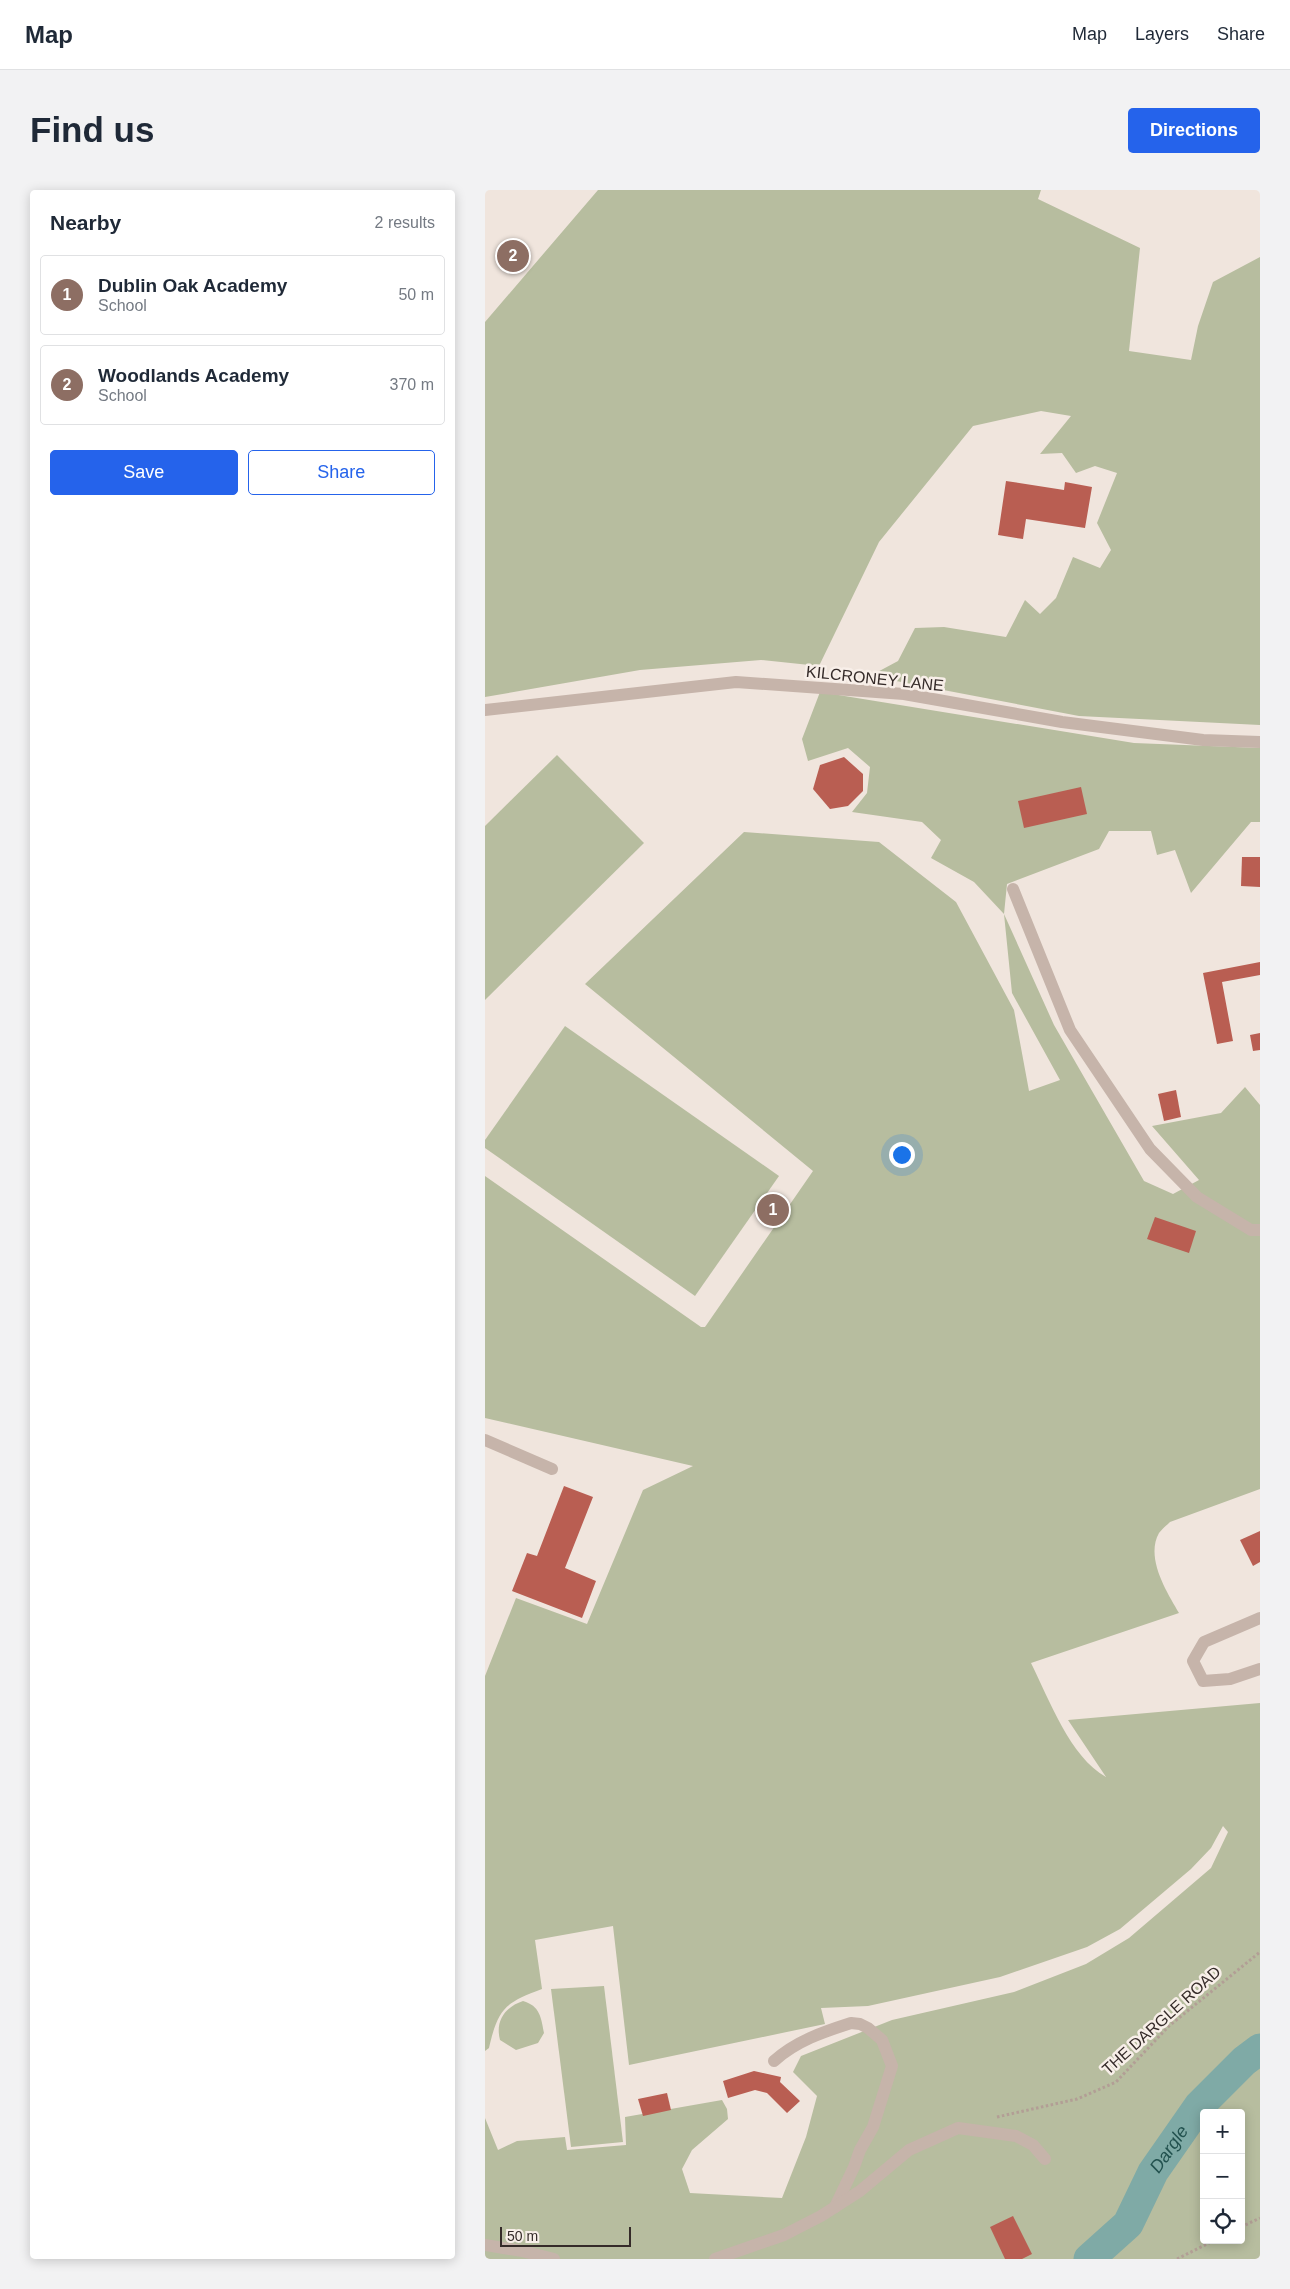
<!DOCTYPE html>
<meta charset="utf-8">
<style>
:root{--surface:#fff;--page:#f2f2f3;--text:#1f2937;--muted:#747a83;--line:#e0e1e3;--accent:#2563eb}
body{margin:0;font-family:Helvetica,sans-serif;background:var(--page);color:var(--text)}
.controls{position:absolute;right:15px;bottom:15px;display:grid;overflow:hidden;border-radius:5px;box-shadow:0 2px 12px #0003}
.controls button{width:45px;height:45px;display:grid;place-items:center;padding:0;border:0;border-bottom:1px solid var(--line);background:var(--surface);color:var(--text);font:25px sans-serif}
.scale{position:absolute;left:15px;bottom:12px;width:131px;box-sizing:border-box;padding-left:5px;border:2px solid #352b29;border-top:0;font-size:14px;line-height:18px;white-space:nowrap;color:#352b29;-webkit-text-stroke:4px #f8efe9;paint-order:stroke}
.you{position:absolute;left:416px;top:964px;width:18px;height:18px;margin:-12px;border:4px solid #fff;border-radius:50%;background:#1a73e8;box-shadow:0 0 0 8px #1a73e833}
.badge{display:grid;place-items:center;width:32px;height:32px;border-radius:50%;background:var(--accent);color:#fff;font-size:16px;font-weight:700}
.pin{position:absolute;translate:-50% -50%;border:2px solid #fff;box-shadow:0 1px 5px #0006}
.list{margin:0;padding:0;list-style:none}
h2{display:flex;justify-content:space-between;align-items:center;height:65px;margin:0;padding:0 20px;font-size:21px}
h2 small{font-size:16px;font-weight:400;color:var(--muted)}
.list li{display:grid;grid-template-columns:32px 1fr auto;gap:15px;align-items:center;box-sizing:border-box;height:80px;margin:0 10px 10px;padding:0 10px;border:1px solid var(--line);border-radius:5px}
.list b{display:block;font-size:19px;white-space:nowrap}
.list p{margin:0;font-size:16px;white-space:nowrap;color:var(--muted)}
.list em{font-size:16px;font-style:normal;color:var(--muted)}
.actions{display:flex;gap:10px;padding:15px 20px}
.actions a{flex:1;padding:11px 0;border:1px solid var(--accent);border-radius:5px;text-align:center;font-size:18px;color:var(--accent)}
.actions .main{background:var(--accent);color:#fff}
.icon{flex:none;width:28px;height:28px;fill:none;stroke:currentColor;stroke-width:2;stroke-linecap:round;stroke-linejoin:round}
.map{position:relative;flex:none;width:775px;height:2069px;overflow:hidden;border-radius:5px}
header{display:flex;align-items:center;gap:30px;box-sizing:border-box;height:70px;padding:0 25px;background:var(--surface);border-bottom:1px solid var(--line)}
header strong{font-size:24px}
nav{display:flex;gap:28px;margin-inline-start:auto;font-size:18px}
.intro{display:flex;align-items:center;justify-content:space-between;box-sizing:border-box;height:120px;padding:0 30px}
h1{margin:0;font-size:35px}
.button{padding:12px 22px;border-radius:5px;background:var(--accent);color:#fff;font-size:18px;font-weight:700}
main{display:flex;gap:30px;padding:0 30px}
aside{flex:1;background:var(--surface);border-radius:5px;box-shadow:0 2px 12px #0003}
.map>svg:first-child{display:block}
.green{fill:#b7bd9f;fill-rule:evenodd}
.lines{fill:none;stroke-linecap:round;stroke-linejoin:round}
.river{stroke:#7faaa6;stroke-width:31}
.building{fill:#b95e52}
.path{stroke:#b29e95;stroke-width:3;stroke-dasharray:2.5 2.5;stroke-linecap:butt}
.minor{stroke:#c6b4aa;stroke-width:12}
.labels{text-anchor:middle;stroke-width:5;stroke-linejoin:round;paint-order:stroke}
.street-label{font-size:16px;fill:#352b29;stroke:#f8efe9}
.water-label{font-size:18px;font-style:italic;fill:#23524f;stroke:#f8efe9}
</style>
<header>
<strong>Map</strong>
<nav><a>Map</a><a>Layers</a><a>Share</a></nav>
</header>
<div class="intro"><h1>Find us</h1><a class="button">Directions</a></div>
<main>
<aside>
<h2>Nearby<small>2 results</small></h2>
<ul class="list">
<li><span class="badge" style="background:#8d6e63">1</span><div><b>Dublin Oak Academy</b><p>School</p></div><em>50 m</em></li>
<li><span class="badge" style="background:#8d6e63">2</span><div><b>Woodlands Academy</b><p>School</p></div><em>370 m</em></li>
</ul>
<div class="actions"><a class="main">Save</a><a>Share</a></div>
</aside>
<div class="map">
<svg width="775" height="2069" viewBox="0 0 775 2069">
<rect width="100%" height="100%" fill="#f0e5dd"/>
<g class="green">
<path d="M113,0H556L553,9L655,58L644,161L706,170L713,136L728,92L775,67V535L594,526L385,486L413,471L430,438L459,437L521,447L540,410L555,424L571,408L588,367L615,378L626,360L612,333L632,283L610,276L591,283L577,263L555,264L586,226L556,221L488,236L394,352L334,476L276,470L155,480L0,507V132Z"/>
<path d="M335,502L649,553L775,558V632H766L706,703L690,660L672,665L666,641H624L614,659L522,694L519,724L569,835L659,991L688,1004L714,990L667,936L736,923L760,897L775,915V1299L685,1332C682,1335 677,1339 674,1343C660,1368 682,1402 694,1423L546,1473C564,1509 585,1567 621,1587L583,1530L775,1513V2069H0V1928L13,1960L32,1951L80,1947L82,1960L141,1955L140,1927L237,1910L242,1919L243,1929L207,1960L197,1979L205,2003L297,2008L321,1947L332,1906L308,1882L316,1866L407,1830L529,1802L601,1774L644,1748L726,1678L743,1642L738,1636L726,1658L706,1679L635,1739L602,1757L515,1787L383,1816L336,1818L340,1834L144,1875L128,1736L50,1750L57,1799C19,1813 13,1819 4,1858L0,1861V1486L31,1408L102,1434L158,1300L208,1276L0,1228V986L216,1137H220L328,981L100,794L259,642L394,652L471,712L529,820L544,901L575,890L527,803L519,724L489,692L446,668L456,650L437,632L367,622L382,603L385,577L363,558L323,571L317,549ZM719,1923H756V2050H719Z"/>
<path d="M72,565L159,653L0,810V636Z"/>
<path d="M80,836L294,986L210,1106L0,958V950Z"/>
<path d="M119,1796L138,1952L86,1957L66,1799Z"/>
<path d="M38,1811C55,1816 56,1827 59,1843L53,1853L31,1860L15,1850C10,1831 20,1817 38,1811Z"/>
</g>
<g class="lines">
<path class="river" id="s1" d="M604,2069L643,2034L668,1982L714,1916L759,1871L775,1859"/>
</g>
<g class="building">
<path d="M521,291L579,300L580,292L607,297L600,338L541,329L538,349L513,345Z"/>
<path d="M359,567L378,584V601L363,616L345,619L328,599L335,575Z"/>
<path d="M596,597L602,624L539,638L533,611Z"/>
<path d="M757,667H775V697L756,696Z"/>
<path d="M775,772V785L737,792L748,851L732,854L718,783Z"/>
<path d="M775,843V860L768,861L765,845Z"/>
<path d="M691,900L696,927L679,931L673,904Z"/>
<path d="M670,1027L711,1041L704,1063L662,1049Z"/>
<path d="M79,1296L108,1307L80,1378L111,1391L97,1428L27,1401L42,1363L52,1366Z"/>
<path d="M775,1341V1372L768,1376L755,1350Z"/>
<path d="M269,1881L296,1887L295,1892L315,1911L302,1923L282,1903L270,1900L243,1908L238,1891Z"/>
<path d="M182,1903L186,1920L158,1926L153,1909Z"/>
<path d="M528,2026L547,2064L537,2069H520L505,2037Z"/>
</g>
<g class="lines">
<g class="path">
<path d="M512,1927L592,1909L631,1892L684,1836L775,1762"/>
<path d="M756,2037L775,2028"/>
<path d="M692,2069L730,2050"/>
</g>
<g class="minor">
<path d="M0,520L251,492L419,504L577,532L718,550L775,552"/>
<path d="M528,699L585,840L665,959L712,1007L766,1040H775"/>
<path d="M0,1250L67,1279"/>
<path d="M775,1428L719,1452L708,1471L718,1491L745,1489L775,1479"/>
<path d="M289,1871C311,1851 338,1842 366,1833L375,1834L383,1838L397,1850L407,1876L388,1937L375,1960L369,1977L350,2017"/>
<path d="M0,2055L37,2061L69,2069"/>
<path d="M230,2069L299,2045L336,2026L375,2001L424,1960L473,1938L531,1946L548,1955L560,1969"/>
</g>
</g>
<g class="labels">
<g class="street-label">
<text transform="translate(390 488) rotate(6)" y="6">KILCRONEY LANE</text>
<text transform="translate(676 1830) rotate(-42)" y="6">THE DARGLE ROAD</text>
</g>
<g class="water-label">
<text dy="6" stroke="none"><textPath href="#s1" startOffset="138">Dargle</textPath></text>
</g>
</g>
</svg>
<div class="controls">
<button>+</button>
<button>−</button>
<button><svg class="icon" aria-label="locate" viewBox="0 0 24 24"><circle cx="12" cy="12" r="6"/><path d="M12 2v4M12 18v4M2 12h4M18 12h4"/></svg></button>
</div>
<div class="scale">50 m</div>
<div class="you"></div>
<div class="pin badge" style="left:288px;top:1020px;background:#8d6e63">1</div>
<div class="pin badge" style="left:28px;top:66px;background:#8d6e63">2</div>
</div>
</main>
